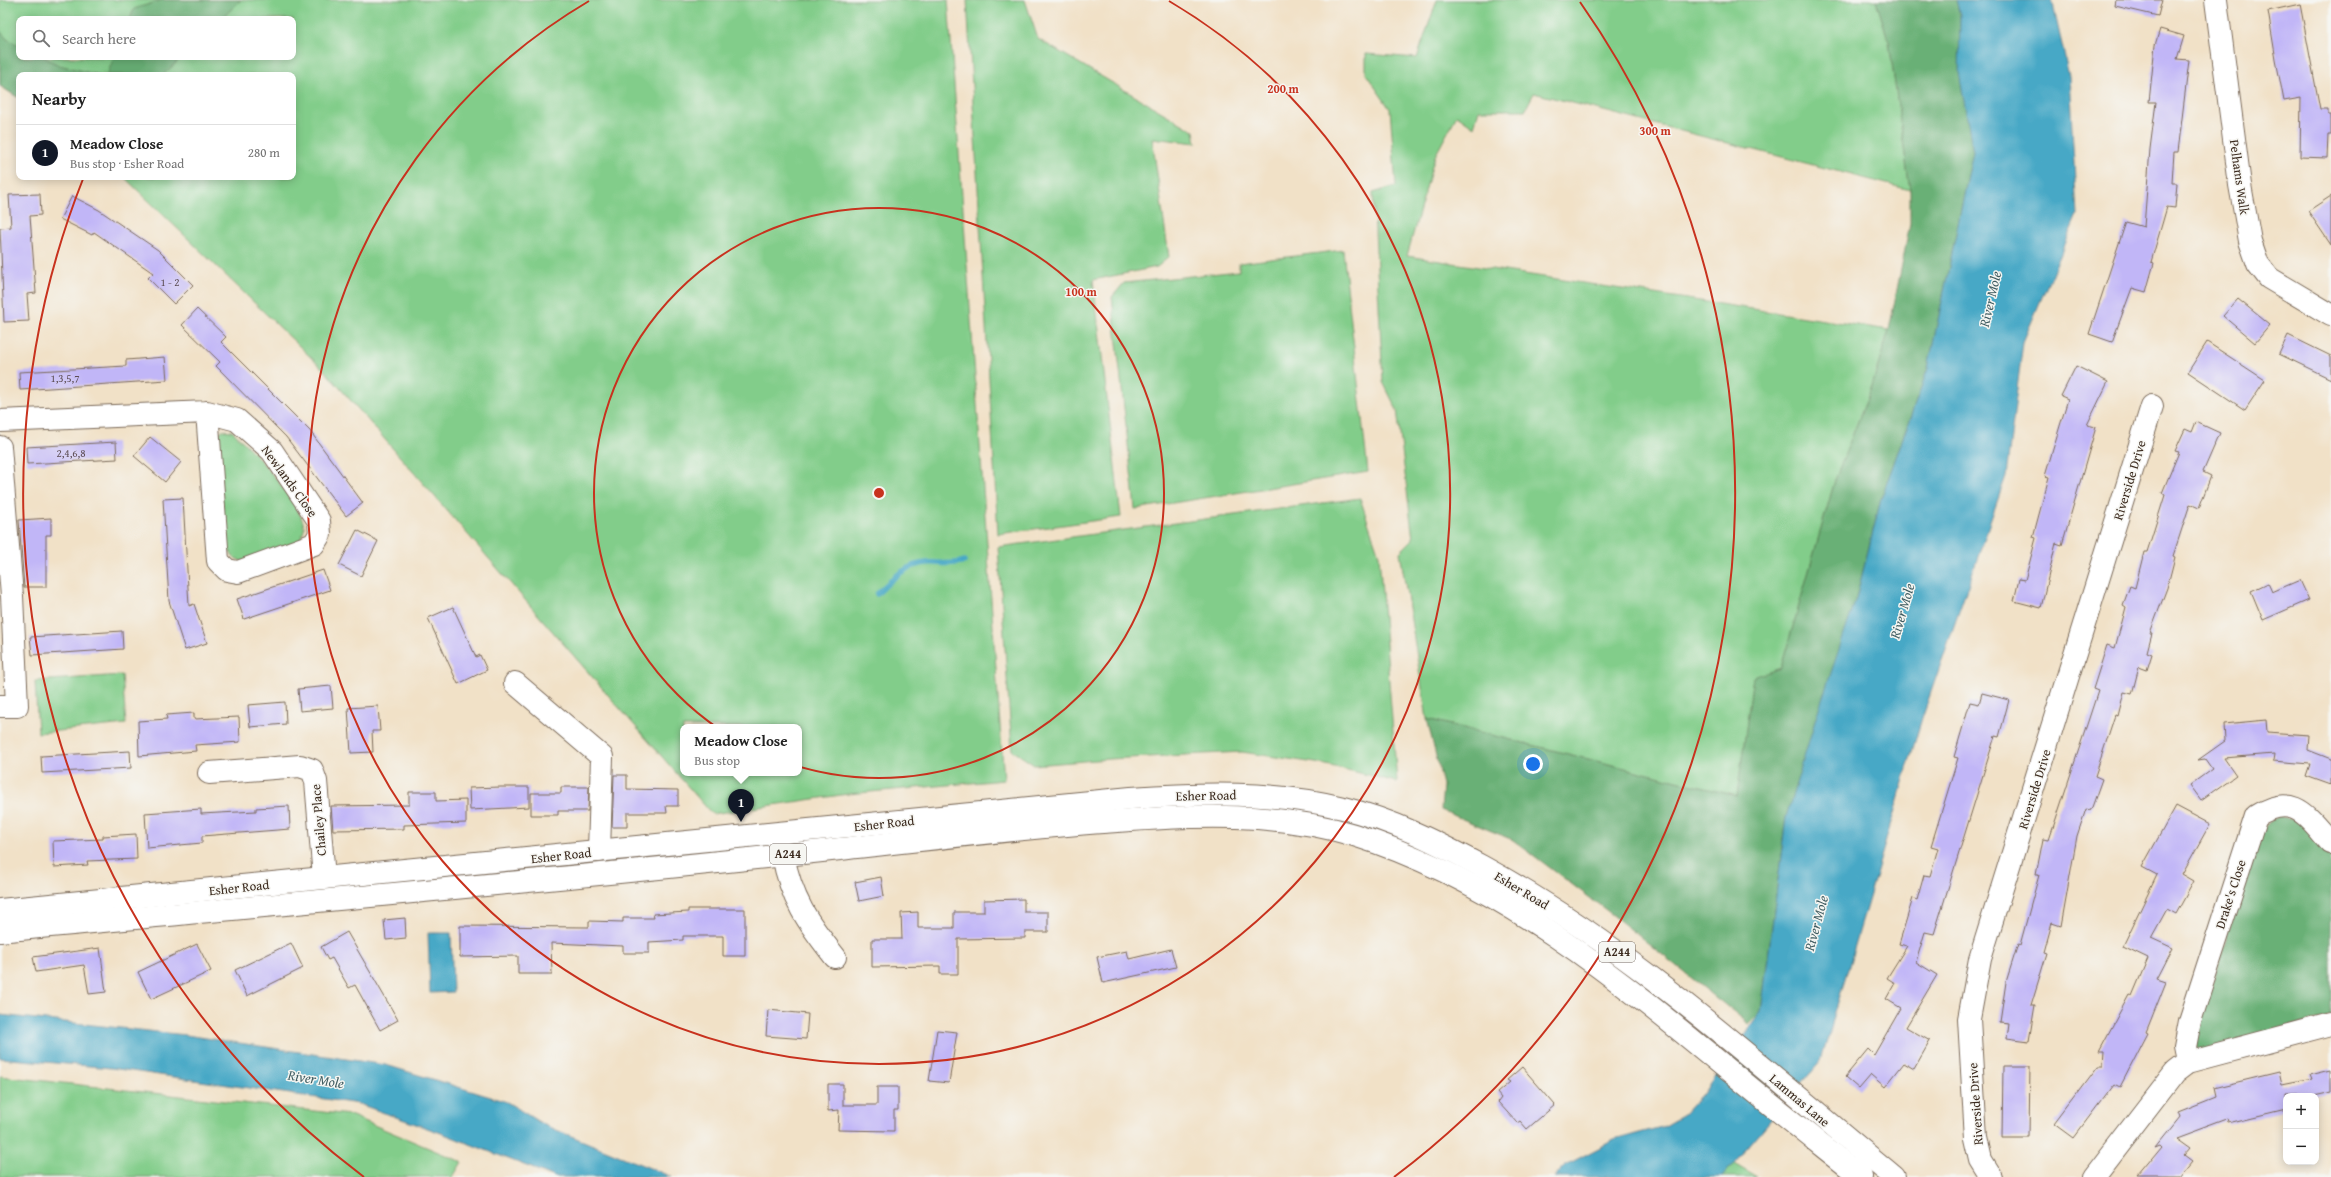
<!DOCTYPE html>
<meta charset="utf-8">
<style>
:root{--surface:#fff;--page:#f6f6f6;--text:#222;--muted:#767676;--line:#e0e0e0;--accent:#111827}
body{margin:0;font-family:"Gentium Book Plus",serif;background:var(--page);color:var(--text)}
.controls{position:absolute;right:12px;bottom:12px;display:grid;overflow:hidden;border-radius:8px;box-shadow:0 2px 10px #0003}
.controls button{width:36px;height:36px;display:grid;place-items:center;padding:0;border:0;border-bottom:1px solid var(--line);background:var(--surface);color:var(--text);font:20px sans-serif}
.you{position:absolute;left:1533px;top:764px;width:14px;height:14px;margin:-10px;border:3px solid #fff;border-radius:50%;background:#1a73e8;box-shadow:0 0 0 6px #1a73e833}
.badge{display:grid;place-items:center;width:26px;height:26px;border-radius:50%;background:var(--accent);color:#fff;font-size:13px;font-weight:700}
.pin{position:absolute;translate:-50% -33px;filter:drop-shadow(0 1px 2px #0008)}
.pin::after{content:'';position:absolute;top:21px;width:14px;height:12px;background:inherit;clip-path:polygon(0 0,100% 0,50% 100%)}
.popup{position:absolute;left:680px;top:724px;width:122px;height:52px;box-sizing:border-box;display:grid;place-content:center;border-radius:8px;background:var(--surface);filter:drop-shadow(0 1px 3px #0005);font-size:13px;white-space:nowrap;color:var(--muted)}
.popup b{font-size:15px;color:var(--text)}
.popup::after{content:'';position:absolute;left:50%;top:100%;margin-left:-8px;border:8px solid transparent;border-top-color:var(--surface)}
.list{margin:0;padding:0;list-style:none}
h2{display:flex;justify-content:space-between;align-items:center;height:52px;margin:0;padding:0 16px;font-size:17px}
h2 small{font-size:13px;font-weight:400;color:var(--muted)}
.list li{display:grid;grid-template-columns:26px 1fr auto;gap:12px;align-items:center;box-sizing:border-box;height:56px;padding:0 16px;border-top:1px solid var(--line)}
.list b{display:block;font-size:15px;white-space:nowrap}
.list p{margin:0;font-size:13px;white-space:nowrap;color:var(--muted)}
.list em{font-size:13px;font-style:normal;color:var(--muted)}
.icon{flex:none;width:22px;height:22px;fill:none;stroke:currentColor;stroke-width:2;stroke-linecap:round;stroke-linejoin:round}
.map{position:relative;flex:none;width:2331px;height:1177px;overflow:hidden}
.search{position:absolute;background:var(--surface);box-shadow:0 2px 10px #0003;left:16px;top:16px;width:280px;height:44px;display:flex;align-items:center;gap:10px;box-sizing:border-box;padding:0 14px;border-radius:8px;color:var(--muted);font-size:15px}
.panel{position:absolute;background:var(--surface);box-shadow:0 2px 10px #0003;left:16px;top:72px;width:280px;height:108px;border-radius:8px}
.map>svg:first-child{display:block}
.green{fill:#82cd8a;stroke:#5e7c54;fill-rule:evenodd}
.forest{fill:#69b076;stroke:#526d4a}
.water{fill:#46a8c6;stroke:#406972}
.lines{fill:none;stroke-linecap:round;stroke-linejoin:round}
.stream{stroke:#46a8c6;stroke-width:5.5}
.building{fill:#c1b6f7}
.street-casing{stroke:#7b6a59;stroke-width:24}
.primary-casing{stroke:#7b6a59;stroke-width:24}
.street{stroke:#fff;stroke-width:22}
.primary{stroke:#fff;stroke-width:22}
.ring{fill:none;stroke:#c8321e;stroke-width:2}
.labels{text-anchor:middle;stroke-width:3;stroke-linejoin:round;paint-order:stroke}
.number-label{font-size:11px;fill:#5c4d54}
.shield{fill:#f6f6f2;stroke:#73675e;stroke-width:1}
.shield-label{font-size:12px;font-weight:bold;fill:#3b2a1e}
.street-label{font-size:13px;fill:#3b2a1e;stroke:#f6f6f2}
.water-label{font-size:14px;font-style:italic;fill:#3f5c61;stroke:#f6f6f2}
.centre{fill:#c8321e;stroke:#f6f6f2;stroke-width:2}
.ring-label{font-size:12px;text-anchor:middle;font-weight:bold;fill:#c8321e;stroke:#f6f6f2;stroke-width:3;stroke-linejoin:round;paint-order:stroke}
</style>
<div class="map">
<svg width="2331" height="1177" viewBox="0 0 2331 1177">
<rect width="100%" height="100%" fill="#f6f6f2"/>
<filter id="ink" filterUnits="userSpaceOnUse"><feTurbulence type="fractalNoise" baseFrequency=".025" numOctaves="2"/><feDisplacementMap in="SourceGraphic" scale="8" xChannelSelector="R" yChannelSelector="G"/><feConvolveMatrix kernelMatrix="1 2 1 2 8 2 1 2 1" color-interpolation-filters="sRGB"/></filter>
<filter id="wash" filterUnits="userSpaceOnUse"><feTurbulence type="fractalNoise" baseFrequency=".012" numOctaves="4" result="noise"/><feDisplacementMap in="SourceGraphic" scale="16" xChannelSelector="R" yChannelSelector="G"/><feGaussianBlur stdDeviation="0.9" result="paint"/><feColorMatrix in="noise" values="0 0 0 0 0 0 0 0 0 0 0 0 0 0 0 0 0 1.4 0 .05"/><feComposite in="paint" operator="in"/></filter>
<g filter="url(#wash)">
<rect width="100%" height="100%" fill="#f1e1c7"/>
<g class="green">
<path d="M0,0H948L1004,780L848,794L712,814L325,371L124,177H293V75H19V98L0,86ZM19,19H293V57H19ZM683,727H799V773H683Z"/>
<path d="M967,0H1025L1038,39L1194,131L1196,143L1152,138L1169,257L1157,267L1093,280L1121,517L998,534Z"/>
<path d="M1437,0H1876L1889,42L1910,190L1534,93L1525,110H1479L1474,127L1457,115L1435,156L1407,256L1889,330L1872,386L1836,477L1781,668L1753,678L1737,796L1427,719L1400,552L1413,539L1397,410L1383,382L1373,193L1396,186L1390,109L1366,74V54L1417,58Z"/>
<path d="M1343,250L1368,472L1135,509L1112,297L1124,283L1239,271V263Z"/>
<path d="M223,430L232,431C251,448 300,502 304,526C305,530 302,536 300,541L243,562L233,557L226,546L216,435Z"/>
<path d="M1360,498L1379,555L1397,782L1322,764L1242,752L1109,759L1034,765L1012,750L998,547Z"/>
<path d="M122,675L126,724L38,733L35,681Z"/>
<path d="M0,1076L350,1115L462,1162L453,1177H0Z"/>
<path d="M1734,1163L1758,1177H1722Z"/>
</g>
<g class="forest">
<path d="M162,0H241L221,19H130L134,9Z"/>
<path d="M1876,0H1956L1960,15V73L1973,152L1928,368L1881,499L1856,599L1786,817L1761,1012L1749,1024L1614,916L1513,840L1441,810L1443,785L1427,719L1737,796L1753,677L1781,668L1836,477L1872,386L1889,330L1910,224V190L1889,42Z"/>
<path d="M0,31L7,39L19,45V57H43L59,65L100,75H19V98L0,86Z"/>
<path d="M114,57H182L163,75H107Z"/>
<path d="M2280,816L2299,821L2331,856V1016L2197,1052L2195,1041L2257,835L2270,820Z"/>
</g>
<g class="water">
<path d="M1956,0H2052L2069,76L2077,215L2023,342L2006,476L1922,718L1821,1061L1722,1177H1554L1564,1166L1614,1140L1665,1126L1684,1115L1702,1095L1761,1012L1786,817L1818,711L1856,599L1881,499L1928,368L1973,152L1959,73L1960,15Z"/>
<path d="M428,933H451L453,992L430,993Z"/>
<path d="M0,1015L186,1035L386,1065L507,1102L544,1125L672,1177H555L444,1134L359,1104L111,1068L0,1058Z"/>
</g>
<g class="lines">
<path class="stream" d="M877,594C891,580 906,564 927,563C941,562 951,566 964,561"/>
</g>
<g id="blocks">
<g class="building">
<path d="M2116,0H2162L2158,16L2115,6Z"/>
<path d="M2300,4L2320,109H2328V115H2331V135H2328L2327,158L2300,157L2301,98L2284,101L2276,60L2268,11Z"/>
<path d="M2160,29L2184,36L2177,59L2189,60L2178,152H2174L2172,183H2177L2175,208L2167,207L2151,262L2154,263L2146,292L2132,288L2112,342L2089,334L2126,222L2144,227L2150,149L2156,102H2149L2155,45Z"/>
<path d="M40,194L41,215L30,216L36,293L27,294L29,321L4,322L0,228L11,227L9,195Z"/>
<path d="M72,196L99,210L158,250L193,285L174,304L148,278L153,273L94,232L92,235L60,219Z"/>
<path d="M2331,196V245L2308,211Z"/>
<path d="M2238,299L2270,325L2255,343L2223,316Z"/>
<path d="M197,309L226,337L221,342L310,431L363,503L346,516L286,437L216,366L220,362L182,325Z"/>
<path d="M2288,335L2331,356V379L2279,354Z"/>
<path d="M2207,342L2265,380L2245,410L2188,372Z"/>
<path d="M165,357L167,380L20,390L19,372L126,366V360Z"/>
<path d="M2076,366L2108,382L2087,425L2096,427L2062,545L2056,543L2041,608L2014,601L2019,579L2025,580L2036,538L2033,537L2049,477L2045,476L2068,399L2061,396Z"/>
<path d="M2196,422L2220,433L2203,472L2211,476L2199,508L2190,504L2173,556L2175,557L2167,588L2150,633H2152L2147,652L2152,654L2147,670L2139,667L2132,694L2124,692L2118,716L2115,715L2095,776L2102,779L2091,810L2086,809L2077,836L2061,926L2052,923L2044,952L2047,953L2031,1005H2035L2029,1041L2007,1038L2009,1023L2000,1022L2006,982L2018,944L2020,945L2039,875H2036L2043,839L2049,840L2075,761L2098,691L2093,689L2107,645L2115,648L2126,607L2123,605L2130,586L2135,588L2144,552H2147L2165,495L2162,493L2179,452L2175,451L2185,429L2192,432Z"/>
<path d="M150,437L181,462L165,482L134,456Z"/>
<path d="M116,442L117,459L27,464L26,447Z"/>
<path d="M183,498L189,606L194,604L207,643L185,650L169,601L163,499Z"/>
<path d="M51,518V535H46V587H24L19,520Z"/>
<path d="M357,530L378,541L361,576L339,565Z"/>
<path d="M323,570L330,590L244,619L237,599Z"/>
<path d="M2300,580L2309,600L2263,620L2251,591L2268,583L2272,592Z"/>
<path d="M453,607L476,657L480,655L487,670L458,684L428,618Z"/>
<path d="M122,631L123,649L32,655L30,637Z"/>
<path d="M331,686L333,708L300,711L298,689Z"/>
<path d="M1982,693L2009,700L1999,737L1995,736L1934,934L1925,932L1916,962L1937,975L1906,1027L1930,1041L1914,1069L1904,1063L1885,1087L1871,1075L1859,1089L1845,1077L1868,1049L1874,1055L1901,1008L1886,999L1895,983L1887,978L1907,946L1899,944L1913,898L1917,900L1924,875L1930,876L1938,848L1931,846L1958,758L1954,757L1970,702L1979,704Z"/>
<path d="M285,702L286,724L250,727L248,705Z"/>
<path d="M378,706L380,731H372L373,752L351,753L348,708Z"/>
<path d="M194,713V719L239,717L240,742L195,745L196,751L139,756L138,721L167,719L166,715Z"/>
<path d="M2266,720L2267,732L2309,735L2308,750L2331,759V785L2306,776L2310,764L2273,761L2274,754L2224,758L2236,775L2201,800L2190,785L2212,769L2205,759L2198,760L2225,741L2224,724Z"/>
<path d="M130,751L131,768L42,773L41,756Z"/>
<path d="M614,775H627V789L678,790V806H666L667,813H627V827H612Z"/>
<path d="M501,787H529V807L470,810L469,788Z"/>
<path d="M561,787H589L588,811H558V815H531V793H561Z"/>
<path d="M409,792H436V801L466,800V823L404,825V829L333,830L331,806L409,805Z"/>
<path d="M289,806L290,829L202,836V843L147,848L145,813L201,809V814L256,811V808Z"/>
<path d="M2176,806L2210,824L2182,874L2194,881L2176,914L2167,909L2151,938L2173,948L2157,979L2166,982L2146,1032L2148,1033L2120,1087L2114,1084L2074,1137L2055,1123L2098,1066H2103L2104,1051H2099L2129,995L2132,996L2148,958L2123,946L2157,875L2142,867Z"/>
<path d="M136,834L137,859L87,861L88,865L54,867L53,841L103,839V836Z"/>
<path d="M881,877L884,896L859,901L855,882Z"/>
<path d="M1024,899V912H1048V932H1025V938L958,939V974H940V966L872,967V939H902L901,913L918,912V928H954V912H984V900Z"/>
<path d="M688,909H745V956H723V936H683V940L649,942V953H623V946L551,943L552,974H518V956L460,957V926L589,927V921L623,922V918H654L653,914L688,912Z"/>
<path d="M405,918L406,938L386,940L384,920Z"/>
<path d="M347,932L398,1020L380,1030L355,985L349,988L332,958L328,960L321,947Z"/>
<path d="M291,943L303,968L247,996L235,970Z"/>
<path d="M197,944L211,971L151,999L138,972Z"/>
<path d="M100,948L106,992L89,994L84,965L36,972L33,957Z"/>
<path d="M1171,949L1176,967L1103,983L1097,957L1127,951L1129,959Z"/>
<path d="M768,1010L808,1014L806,1039L766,1036Z"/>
<path d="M937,1030L957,1032L949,1083L929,1081Z"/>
<path d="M2003,1066H2030L2029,1137H2002Z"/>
<path d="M1522,1067L1555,1105L1527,1129L1520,1121L1517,1123L1498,1102L1501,1098L1497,1093L1510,1082L1507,1080Z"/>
<path d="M2331,1069V1092L2313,1096H2286V1110L2228,1124L2227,1120L2176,1139L2190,1149L2185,1155L2193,1161L2180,1177H2137L2162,1147L2160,1145L2155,1147L2179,1117L2177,1112L2215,1097L2213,1088L2279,1072L2282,1085L2312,1079L2310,1074Z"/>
<path d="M828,1084H843V1105H877V1087H898V1110H894V1131L838,1130L839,1110L828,1111Z"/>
</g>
</g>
</g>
<g filter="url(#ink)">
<use href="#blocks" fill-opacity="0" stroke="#7b6a59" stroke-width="1"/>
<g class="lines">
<defs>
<g id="street">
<path d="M2216,0L2240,185L2250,241L2258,264L2269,278L2331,315"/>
<path d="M0,421L207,412L237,420L272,451L319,521L320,534L314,544L238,572L227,570L218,561L207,412"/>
<path d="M0,447L12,596L17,706H0"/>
<path d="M515,683L602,757L599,851"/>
<path d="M209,773L300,766L312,770L316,781L324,878"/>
<path d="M783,855C791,899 808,923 835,957"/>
<path d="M2188,1062L2185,1047L2190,1021L2256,816C2294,792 2307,816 2331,843"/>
<path d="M1991,1177L1981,1161L1976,1139L1969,1019L1980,959L2152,406"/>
<path d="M2094,1177L2175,1072L2188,1062L2331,1024"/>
</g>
<g id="primary">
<path d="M0,910L1131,798C1202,793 1273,791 1343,808C1392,820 1436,842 1481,866C1633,948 1761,1068 1894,1177"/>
<path d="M0,931C280,904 561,880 840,849C933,839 1025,827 1117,821C1196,815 1277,812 1354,835C1501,881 1621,981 1737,1077C1778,1111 1820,1144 1861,1177"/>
</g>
</defs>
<use href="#street" class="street-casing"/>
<use href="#primary" class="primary-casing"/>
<use href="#street" class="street"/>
<use href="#primary" class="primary"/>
</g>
</g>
<g class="ring">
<circle cx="879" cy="493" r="285"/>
<path d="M1169 1A571 571 0 1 1 589 1"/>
<path d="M364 1177A856 856 0 0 1 83 179M1580 2A856 856 0 0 1 1394 1177"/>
</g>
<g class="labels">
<g class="number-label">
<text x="170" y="286">1 - 2</text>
<text x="65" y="382">1,3,5,7</text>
<text x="71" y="457">2,4,6,8</text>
</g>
<g class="shield">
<rect x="770" y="844" width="36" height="20" rx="3"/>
<rect x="1599" y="942" width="36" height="20" rx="3"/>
</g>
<g class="shield-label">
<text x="788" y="858">A244</text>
<text x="1617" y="956">A244</text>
</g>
<g class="street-label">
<text transform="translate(2240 177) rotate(82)" y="5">Pelhams Walk</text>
<text transform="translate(2129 480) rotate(-73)" y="5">Riverside Drive</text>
<text transform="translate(290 481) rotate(54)" y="5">Newlands Close</text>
<text transform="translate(2034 789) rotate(-73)" y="5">Riverside Drive</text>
<text transform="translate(1206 795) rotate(-1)" y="5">Esher Road</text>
<text transform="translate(318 820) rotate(-95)" y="5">Chailey Place</text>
<text transform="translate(884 823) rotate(-6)" y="5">Esher Road</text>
<text transform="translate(561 855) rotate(-6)" y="5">Esher Road</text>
<text transform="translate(239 887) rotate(-6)" y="5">Esher Road</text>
<text transform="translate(1522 890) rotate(31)" y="5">Esher Road</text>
<text transform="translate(2230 894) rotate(-72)" y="5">Drake's Close</text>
<text transform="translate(1800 1100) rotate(40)" y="5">Lammas Lane</text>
<text transform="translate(1975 1104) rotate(-94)" y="5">Riverside Drive</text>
</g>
<g class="water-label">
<text transform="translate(1990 299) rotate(-77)" y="5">River Mole</text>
<text transform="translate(1902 611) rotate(-74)" y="5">River Mole</text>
<text transform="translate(1816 923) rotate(-75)" y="5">River Mole</text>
<text transform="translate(316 1079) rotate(9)" y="5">River Mole</text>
</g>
</g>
<circle cx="879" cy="493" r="6" class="centre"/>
<g class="ring-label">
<text x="1283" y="93">200 m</text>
<text x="1655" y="135">300 m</text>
<text x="1081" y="296">100 m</text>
</g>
</svg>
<div class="controls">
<button>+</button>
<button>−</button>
</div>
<div class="you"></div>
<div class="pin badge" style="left:741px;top:822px">1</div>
<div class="popup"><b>Meadow Close</b>Bus stop</div>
<div class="search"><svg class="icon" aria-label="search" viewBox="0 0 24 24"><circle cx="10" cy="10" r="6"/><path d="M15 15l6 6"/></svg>Search here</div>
<section class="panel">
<h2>Nearby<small></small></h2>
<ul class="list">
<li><span class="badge">1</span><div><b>Meadow Close</b><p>Bus stop · Esher Road</p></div><em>280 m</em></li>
</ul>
</section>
</div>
